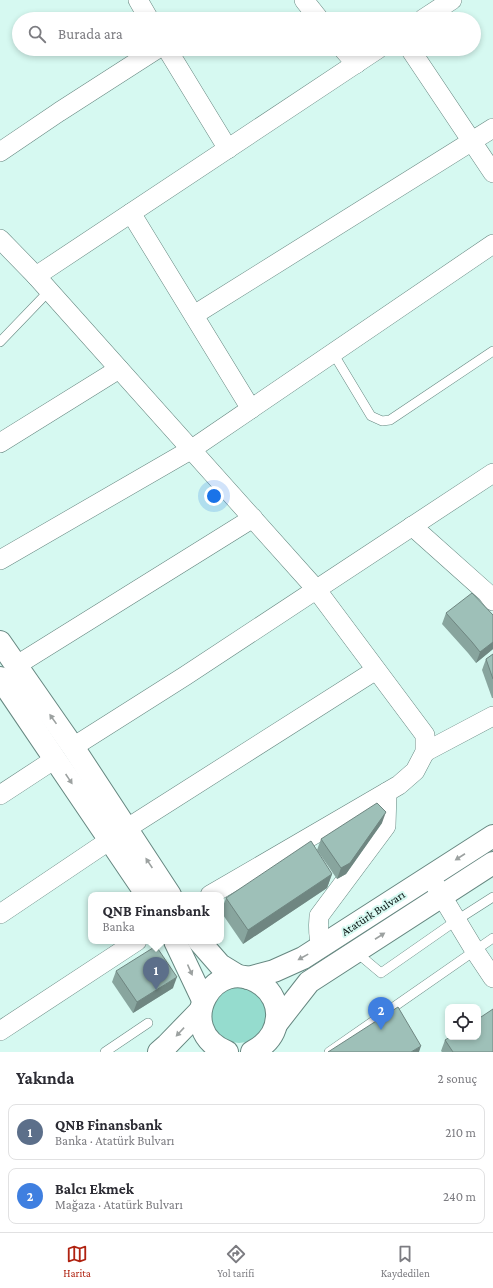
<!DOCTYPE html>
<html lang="tr">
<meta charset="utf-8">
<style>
:root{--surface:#fff;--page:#f2f2f3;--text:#2b2b33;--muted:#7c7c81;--line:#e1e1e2;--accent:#b02210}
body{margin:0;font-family:"Crimson Pro",serif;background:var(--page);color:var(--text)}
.controls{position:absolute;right:12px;bottom:12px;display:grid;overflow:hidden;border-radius:8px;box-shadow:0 2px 6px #0003}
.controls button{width:36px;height:36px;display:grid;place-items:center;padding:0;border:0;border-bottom:1px solid var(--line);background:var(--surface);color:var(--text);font:20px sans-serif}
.you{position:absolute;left:214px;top:496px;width:14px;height:14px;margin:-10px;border:3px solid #fff;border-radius:50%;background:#1a73e8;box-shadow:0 0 0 6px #1a73e833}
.badge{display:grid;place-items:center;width:26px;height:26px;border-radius:50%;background:var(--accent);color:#fff;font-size:13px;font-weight:700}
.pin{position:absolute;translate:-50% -33px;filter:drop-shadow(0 1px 2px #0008)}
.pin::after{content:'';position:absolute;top:21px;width:14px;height:12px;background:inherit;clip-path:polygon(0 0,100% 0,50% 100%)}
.popup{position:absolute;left:88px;top:892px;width:136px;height:52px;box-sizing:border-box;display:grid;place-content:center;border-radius:8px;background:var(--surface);filter:drop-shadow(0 1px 3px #0005);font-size:13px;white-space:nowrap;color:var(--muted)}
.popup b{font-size:15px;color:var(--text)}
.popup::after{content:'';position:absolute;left:50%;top:100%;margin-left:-8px;border:8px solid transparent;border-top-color:var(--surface)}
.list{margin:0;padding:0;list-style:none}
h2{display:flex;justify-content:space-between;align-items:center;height:52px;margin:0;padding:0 16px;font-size:17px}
h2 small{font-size:13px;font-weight:400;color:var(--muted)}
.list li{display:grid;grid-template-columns:26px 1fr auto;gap:12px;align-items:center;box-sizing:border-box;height:56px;margin:0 8px 8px;padding:0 8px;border:1px solid var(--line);border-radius:8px}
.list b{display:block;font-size:15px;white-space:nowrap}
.list p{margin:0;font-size:13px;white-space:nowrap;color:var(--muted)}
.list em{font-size:13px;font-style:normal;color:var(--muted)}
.icon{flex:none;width:22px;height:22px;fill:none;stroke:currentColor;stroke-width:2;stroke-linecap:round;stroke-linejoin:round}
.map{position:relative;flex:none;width:493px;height:1052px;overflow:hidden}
.search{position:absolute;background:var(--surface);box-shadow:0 2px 6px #0003;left:12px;right:12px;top:12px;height:44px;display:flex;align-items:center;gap:10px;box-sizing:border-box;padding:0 14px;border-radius:22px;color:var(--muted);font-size:15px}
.sheet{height:180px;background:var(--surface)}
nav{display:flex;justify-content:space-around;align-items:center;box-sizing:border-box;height:56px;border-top:1px solid var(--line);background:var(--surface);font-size:11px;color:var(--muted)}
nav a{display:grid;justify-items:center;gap:2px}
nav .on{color:var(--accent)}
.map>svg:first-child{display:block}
.green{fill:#95dcce}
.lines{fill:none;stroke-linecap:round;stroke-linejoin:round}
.service-casing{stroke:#668780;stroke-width:10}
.minor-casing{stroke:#668780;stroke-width:20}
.secondary-casing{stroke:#668780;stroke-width:24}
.service{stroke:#fff;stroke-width:9}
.minor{stroke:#fff;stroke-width:19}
.secondary{stroke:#fff;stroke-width:22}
.wall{fill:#88a59e}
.shaded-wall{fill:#6f8681}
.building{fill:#9ec0b8;stroke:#6f8681}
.oneway{fill:#9ca1a0}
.labels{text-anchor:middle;stroke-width:4;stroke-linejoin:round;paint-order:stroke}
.street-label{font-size:12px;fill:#071311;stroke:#d6f9f1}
</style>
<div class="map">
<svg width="493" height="1052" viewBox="0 0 493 1052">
<rect width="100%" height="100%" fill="#d6f9f1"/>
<circle class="green" cx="239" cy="1015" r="28"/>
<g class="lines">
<defs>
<g id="service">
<path d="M0,342L49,291"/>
<path d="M333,353L371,416L382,421L390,420L493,351"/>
<path d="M356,952L381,973L457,920L493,897"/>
<path d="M105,1052L148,1023"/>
<path d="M329,1052L493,938"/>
</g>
<g id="minor">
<path d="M138,0L149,19"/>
<path d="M304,0L319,19"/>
<path d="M423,19L452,0"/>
<path d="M167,49L228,149"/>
<path d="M343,49L356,64"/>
<path d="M410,49L493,173"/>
<path d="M0,152L59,112L157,49"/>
<path d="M131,213L251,409"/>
<path d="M0,239L36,276L316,589L425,735V752L415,771L399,785L210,895"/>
<path d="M36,276L378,49"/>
<path d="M194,315L493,128"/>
<path d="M0,443L119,369"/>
<path d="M412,526L487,593L493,601"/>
<path d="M0,560L192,449L493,244"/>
<path d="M17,665L253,518"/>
<path d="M73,747L185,676L493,473"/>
<path d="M425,752L493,716"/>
<path d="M0,795L55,759"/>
<path d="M126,829L376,670"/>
<path d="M434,883L475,951L493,978"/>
<path d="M0,914L110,840"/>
<path d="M321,946C318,936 318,927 319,916L386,826L387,792"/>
<path d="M0,1031L137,941"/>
</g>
<g id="secondary">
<path d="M0,642L73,747L170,895"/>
<path d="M0,678L147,895"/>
<path d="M175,941L203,1000"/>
<path d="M199,941L220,965L238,976"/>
<path d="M248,978L274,971L303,958L493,836"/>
<path d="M277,1023L309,982L493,863"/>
<path d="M159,1052L167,1045L200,1011"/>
<path d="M227,1052C171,1030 214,950 262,985C272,992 278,1005 277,1017C276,1034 266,1045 252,1052"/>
</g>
</defs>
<use href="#service" class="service-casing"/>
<use href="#minor" class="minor-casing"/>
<use href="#secondary" class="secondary-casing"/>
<use href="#service" class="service"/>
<use href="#minor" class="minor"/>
<use href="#secondary" class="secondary"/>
</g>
<g class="wall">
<path d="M446,613L493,615V649L476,663L468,653L442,624Z"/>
<path d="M493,654V698H492L482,670L486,659Z"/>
<path d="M382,823L346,874L337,879L317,850L321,839Z"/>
<path d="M332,874L327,888L243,944L221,912L226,898Z"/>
<path d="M116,971L173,988L133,1013L112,982Z"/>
<path d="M445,1040L493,1052H442L441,1051Z"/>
</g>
<g class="shaded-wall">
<path d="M493,642V649L476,663L480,652Z"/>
<path d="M386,812L382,823L346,874L337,879L341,868Z"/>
<path d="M332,874L327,888L243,944L248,930Z"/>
<path d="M177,977L173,988L133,1013L137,1002Z"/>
<path d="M421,1046L419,1052H411Z"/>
</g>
<g class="building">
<path d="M472,593L493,615V642L480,652L472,642L446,613Z"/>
<path d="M493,654V679L486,659Z"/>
<path d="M377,803L386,812L350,863L341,868L321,839Z"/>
<path d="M311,841L332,874L248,930L226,898Z"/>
<path d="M156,946L177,977L137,1002L116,971Z"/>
<path d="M398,1007L421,1046L411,1052H328Z"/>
<path d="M493,1009V1052H453L445,1040L450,1037H478V1019Z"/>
</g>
<defs><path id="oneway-solid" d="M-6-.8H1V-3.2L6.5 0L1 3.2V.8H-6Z"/></defs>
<g class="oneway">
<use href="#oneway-solid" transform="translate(53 719) rotate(-125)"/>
<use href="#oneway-solid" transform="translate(69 779) rotate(56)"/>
<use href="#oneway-solid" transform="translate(460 857) rotate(147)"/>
<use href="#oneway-solid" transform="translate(149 863) rotate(-124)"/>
<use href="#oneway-solid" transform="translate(380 936) rotate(-33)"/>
<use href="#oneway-solid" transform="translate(303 957) rotate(151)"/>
<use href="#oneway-solid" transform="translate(190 970) rotate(66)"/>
<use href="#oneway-solid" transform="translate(180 1032) rotate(133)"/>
</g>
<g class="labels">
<g class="street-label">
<text transform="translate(373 913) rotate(-33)" y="4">Atatürk Bulvarı</text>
</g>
</g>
</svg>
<div class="controls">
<button><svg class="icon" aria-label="locate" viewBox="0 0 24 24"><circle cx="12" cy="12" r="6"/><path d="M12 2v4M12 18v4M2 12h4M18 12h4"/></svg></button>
</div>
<div class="you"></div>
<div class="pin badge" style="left:156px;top:990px;background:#5c6f8a">1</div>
<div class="popup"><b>QNB Finansbank</b>Banka</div>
<div class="pin badge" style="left:381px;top:1030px;background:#3f7fe0">2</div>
<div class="search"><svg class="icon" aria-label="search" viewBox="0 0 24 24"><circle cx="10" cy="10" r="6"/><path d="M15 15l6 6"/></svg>Burada ara</div>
</div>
<section class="sheet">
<h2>Yakında<small>2 sonuç</small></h2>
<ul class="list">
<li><span class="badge" style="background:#5c6f8a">1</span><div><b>QNB Finansbank</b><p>Banka · Atatürk Bulvarı</p></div><em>210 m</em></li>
<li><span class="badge" style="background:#3f7fe0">2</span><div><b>Balcı Ekmek</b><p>Mağaza · Atatürk Bulvarı</p></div><em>240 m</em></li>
</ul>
</section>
<nav>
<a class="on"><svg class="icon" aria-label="map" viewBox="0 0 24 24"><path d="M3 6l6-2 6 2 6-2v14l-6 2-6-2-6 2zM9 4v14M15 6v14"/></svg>Harita</a>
<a><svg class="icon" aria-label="directions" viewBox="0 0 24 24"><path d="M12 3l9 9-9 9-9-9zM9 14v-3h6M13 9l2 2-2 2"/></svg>Yol tarifi</a>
<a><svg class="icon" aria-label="saved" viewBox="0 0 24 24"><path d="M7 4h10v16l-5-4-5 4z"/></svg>Kaydedilen</a>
</nav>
